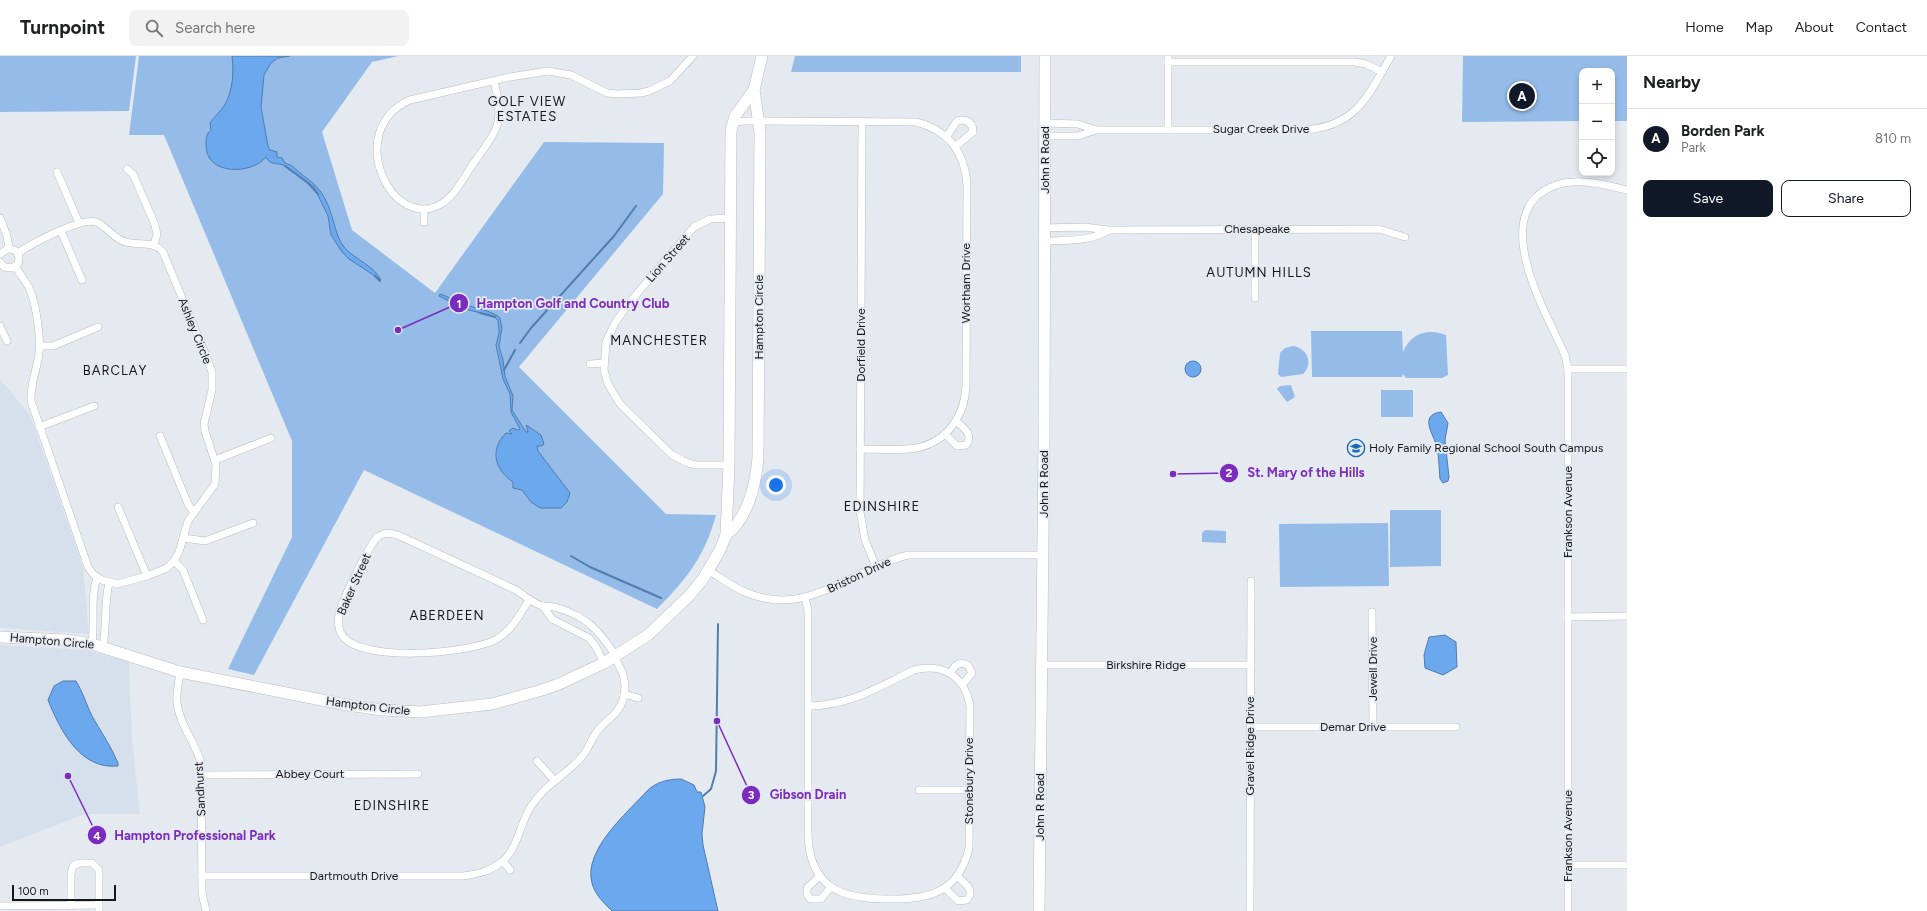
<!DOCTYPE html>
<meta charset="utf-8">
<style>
:root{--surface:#fff;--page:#f2f2f2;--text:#202124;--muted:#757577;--line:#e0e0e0;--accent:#111827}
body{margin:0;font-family:Figtree,sans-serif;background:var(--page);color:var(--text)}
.controls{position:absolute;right:12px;top:12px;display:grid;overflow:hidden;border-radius:8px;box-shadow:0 2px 6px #0003}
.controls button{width:36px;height:36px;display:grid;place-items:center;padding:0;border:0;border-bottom:1px solid var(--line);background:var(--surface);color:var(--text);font:20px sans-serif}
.scale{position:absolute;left:12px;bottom:10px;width:104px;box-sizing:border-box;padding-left:4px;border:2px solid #151719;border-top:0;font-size:11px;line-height:14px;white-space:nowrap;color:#151719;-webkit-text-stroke:3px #e5eaf0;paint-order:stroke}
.you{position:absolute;left:776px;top:429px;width:14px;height:14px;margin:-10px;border:3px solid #fff;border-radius:50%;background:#1a73e8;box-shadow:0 0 0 6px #1a73e833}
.badge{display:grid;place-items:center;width:26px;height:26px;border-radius:50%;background:var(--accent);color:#fff;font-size:13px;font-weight:700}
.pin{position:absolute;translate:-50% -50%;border:2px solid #fff;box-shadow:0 1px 4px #0006}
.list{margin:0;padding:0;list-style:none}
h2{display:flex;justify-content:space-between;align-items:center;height:52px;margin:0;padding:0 16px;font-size:17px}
h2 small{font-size:13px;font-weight:400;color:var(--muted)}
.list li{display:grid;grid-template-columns:26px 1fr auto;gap:12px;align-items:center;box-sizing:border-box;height:60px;padding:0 16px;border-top:1px solid var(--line)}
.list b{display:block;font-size:15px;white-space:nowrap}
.list p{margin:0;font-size:13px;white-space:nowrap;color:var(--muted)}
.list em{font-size:13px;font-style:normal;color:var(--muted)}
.actions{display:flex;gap:8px;padding:12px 16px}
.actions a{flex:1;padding:9px 0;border:1px solid var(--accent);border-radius:8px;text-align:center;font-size:14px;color:var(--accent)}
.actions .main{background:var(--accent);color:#fff}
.icon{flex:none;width:22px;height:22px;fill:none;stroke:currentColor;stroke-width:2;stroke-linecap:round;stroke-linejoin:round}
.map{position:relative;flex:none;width:1627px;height:855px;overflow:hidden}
header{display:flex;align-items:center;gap:24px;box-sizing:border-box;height:56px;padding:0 20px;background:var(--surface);border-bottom:1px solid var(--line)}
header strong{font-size:19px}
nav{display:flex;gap:22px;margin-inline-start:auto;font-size:14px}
.search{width:280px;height:36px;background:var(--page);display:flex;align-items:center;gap:10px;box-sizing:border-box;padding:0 14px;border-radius:8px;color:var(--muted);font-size:15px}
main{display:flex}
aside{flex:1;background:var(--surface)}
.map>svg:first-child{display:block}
.built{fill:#d5e0ec}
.green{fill:#95bce9}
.water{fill:#6ca8ed;stroke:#527cad}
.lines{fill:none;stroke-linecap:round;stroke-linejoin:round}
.stream{stroke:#527cad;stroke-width:2}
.street-casing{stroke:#b7bcc2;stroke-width:8}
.secondary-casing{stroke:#b7bcc2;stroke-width:12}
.street{stroke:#fff;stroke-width:7}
.secondary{stroke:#fff;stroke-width:11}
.labels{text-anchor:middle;stroke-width:3.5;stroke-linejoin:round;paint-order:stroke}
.street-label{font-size:12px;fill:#151719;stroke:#e5eaf0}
.poi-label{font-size:12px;fill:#151719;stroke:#e5eaf0;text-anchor:start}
.neighbourhood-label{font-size:13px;letter-spacing:1px;fill:#151719;stroke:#e5eaf0}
.leader{fill:none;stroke:#7b2cbf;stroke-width:1.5}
.callout-dot{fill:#7b2cbf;stroke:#e5eaf0;stroke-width:1.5}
.mark-label{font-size:12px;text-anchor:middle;font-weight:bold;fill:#fff}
.callout-label{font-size:13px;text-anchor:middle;font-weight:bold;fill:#7b2cbf;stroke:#e5eaf0;stroke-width:3.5;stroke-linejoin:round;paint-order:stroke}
</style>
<header>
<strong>Turnpoint</strong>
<div class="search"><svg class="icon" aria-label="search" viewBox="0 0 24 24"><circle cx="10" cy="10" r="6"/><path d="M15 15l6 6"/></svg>Search here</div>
<nav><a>Home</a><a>Map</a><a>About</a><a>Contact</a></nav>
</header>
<main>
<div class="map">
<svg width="1627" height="855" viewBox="0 0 1627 855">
<rect width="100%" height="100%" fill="#e5eaf0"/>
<g class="built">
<path d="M0,323L30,359L83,511L89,578L0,572Z"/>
<path d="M0,589L86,594L129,606L132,683L140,758H85L0,791Z"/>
</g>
<g class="green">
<path d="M0,0H136L129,55L0,56Z"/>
<path d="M139,0H398L372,6L322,76L352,174L435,237L544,86L664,87L663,138L519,311L666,458L716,459C705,500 686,524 657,553L364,414L254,619L228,613L292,481V385L164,79H129Z"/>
<path d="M795,0H1021V16H791Z"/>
<path d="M1463,0H1627V65H1612V15H1582V65L1462,66Z"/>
<path d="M1311,275H1402L1403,296C1411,277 1427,272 1446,279L1448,319L1442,322H1406L1403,318L1402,321H1312Z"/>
<path d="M1293,290C1307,292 1314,307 1303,318L1281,321L1278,318L1280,297L1285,292Z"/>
<path d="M1291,329L1295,341L1287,346L1277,333L1280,330Z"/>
<rect x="1381" y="334" width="32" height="27"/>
<path d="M1390,454H1441V510L1390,511Z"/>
<path d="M1388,467L1389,530L1280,531L1279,468Z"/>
<path d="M1205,474L1226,475V487L1202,486V477Z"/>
</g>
<g class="water">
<path d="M232,0H290L278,2L271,7L264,19L261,51L268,90L270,94L277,96V101L282,102L285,107C293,109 295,113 300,117C320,131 326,140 333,164C336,174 338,184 345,192C356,204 374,210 381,224L349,203L342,196L331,179L328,160L314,131L285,110C278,106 270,110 266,101C253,118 205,121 206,88C206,83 206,78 211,74L210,67C214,61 220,56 224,50C233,35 234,17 232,0Z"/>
<path d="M440,238C448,240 455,246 463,248C471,251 494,255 500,262L502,272L499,290L503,304L505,320L513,340L512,354L526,376H528L526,369L541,379L544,388L542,390H537L538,395L570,437L567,446L561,452H540L531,446L522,434L513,432V426C495,414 489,394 506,377L512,378L509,375L513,372L518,374L520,373L511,356L510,338L503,323L496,289L499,277L498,264L493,260L465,253L439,240Z"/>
<circle cx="1193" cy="313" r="8"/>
<path d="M1441,356L1448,367L1445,384L1449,421L1448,425L1443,427L1440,423C1439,412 1439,401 1437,391C1434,379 1418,359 1441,356Z"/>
<path d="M1445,579L1456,586L1457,611L1443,619L1425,612L1424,599L1429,581Z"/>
<path d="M63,625H76C83,636 86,648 92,660C101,676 111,690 118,707V710C80,714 60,674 48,644L54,630Z"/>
<path d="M681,723L694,729L697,736H701L705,751L702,778L703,789L718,855H612C604,847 595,839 592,827C583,794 627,757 647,735C656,726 668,723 681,723Z"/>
</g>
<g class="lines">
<g class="stream">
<path d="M285,110L308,127L318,138"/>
<path d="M375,220L380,225"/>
<path d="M480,257L495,261"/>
<path d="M520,287L531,272L614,180L636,150"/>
<path d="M504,314L515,294"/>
<path d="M571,500L590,511L661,542"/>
<path d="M703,740L711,733L716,715L718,568"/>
</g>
<defs>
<g id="street">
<path d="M1168,6H1354L1366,8L1382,16"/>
<path d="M494,25C505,70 498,72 473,108C464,121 455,140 441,148C391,177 343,73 410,44L510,21L548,15L571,19L607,37L617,38L641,37L649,35L670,25L693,0"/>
<path d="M862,65L860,455L865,484L876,511"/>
<path d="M733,66L746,65L916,66C948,74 965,96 967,129L966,329C965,359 948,386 916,392C899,395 878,393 860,393"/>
<path d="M1045,67L1078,68L1096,74H1304C1356,71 1368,40 1391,0"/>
<path d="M1168,74V0"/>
<path d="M947,80L957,65L961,64C969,64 973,68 973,76L956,90"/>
<path d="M1045,80H1078L1096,74"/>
<path d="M127,113L133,118L155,169L157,178L154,189"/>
<path d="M57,116L79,167"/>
<path d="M424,153V166"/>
<path d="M0,162L7,180L9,192"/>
<path d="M1044,172L1084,171L1108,174L1379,173L1405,181"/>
<path d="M1255,173V242"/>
<path d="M61,175L82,224"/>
<path d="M1045,185C1070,184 1085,186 1108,175"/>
<path d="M0,198L9,192L16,195L19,201L18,208L12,212L4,211L0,206"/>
<path d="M15,211C20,218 26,225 30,234C36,248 41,282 39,297C37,314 30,328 31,345L88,511L94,519L102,524L117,528L147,520L167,512L174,505L179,496L188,465L215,428L216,409L205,375L204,368L212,334V316L207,302L163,196C153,184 139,190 126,186C113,183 107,170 96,166C81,161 31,188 18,197"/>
<path d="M0,270L7,285"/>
<path d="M40,290H53L98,271"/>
<path d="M590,308L604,307"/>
<path d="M1568,313H1627"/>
<path d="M39,371L94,350"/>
<path d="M945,378L957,390L966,389C974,379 964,372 957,366"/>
<path d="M160,380L188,448L194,457"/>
<path d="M215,404L271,382"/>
<path d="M729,409H696L688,407L672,399L620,348L608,328L604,314L606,286L615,267L629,247L694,171L710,163L729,162"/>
<path d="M118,451L147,520"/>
<path d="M183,482L205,485L253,467"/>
<path d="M174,505L183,514L203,564"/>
<path d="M708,514C720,521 732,531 745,536C789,555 820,537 860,518C876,511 891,503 908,499H1043"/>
<path d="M805,542L808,554V781C811,833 843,843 888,843C929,844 959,836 969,792L970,650C965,620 943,607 914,614C878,631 849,650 808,650"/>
<path d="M529,544C520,558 512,574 497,583C470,598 360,607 342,579C338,573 338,565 339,558C342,545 370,486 379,480C387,475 395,478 402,481L516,534C524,540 533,547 542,550C547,551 553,550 558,552C588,561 599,575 616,600"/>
<path d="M543,550L552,563L589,582L596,591L604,607"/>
<path d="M1372,556L1373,671"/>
<path d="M1568,561L1627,560"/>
<path d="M92,588C95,565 90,543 97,521"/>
<path d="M103,590C107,569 104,548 109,527"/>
<path d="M1041,609H1251"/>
<path d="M180,616C179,626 176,636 177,646C179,668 195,686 201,707L202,837L206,855"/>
<path d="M950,617C955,609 959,605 968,609L972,617L963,628"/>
<path d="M624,638L638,642"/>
<path d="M1250,671H1456"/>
<path d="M537,705L555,725"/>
<path d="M202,719L418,718"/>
<path d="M919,734H969"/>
<path d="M503,805L510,814"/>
<path d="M1568,809H1627"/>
<path d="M202,820H463C478,818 491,815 503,805C520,789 519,767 532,749C544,730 565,719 580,703C589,694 591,681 600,672C608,663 619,657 623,644C628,627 623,615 614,601"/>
<path d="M820,820L807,832V838L810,843H821L831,831"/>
<path d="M945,832L958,845L967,844C976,834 964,827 957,820"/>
<path d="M0,850L99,849"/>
<path d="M71,850V818L73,810L79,807H92L99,814V855"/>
<path d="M1250,855L1251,525"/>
<path d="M1568,855V313L1565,299C1548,260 1498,178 1537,140C1546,132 1560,126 1573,126C1591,125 1610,130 1627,134"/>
</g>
<g id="secondary">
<path d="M726,479C748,462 756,428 758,401L760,76L754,34L762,0"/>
<path d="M0,581L67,584L92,588L180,616L347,649L383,654L420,656L492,648L542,634L559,628L604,607L648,579L689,540L703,523L720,494L726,479L729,409L731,75L735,60L754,34"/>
<path d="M1039,855L1044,388L1045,0"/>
</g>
</defs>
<use href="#street" class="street-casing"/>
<use href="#secondary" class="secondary-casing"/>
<use href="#street" class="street"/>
<use href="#secondary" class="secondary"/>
</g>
<defs>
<symbol id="school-ring" viewBox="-11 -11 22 22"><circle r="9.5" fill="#e5eaf0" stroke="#1869b8" stroke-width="1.5"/><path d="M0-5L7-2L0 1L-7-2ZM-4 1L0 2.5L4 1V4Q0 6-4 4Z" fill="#1869b8"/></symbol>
</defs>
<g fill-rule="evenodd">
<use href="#school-ring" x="1346" y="382" width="20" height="20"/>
</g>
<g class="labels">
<g class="street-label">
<text x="1261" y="77">Sugar Creek Drive</text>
<text transform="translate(1045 104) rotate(-90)" y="4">John R Road</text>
<text x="1257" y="177">Chesapeake</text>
<text transform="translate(668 202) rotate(-49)" y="4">Lion Street</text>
<text transform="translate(966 227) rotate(-90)" y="4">Wortham Drive</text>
<text transform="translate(759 261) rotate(-90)" y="4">Hampton Circle</text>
<text transform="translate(195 275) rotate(68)" y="4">Ashley Circle</text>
<text transform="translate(861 289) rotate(-90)" y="4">Dorfield Drive</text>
<text transform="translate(1044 428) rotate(-90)" y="4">John R Road</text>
<text transform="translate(1568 456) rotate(-90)" y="4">Frankson Avenue</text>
<text transform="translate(859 519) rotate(-25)" y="4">Briston Drive</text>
<text transform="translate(354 528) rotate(-66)" y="4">Baker Street</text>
<text transform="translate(52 585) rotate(5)" y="4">Hampton Circle</text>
<text x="1146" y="613">Birkshire Ridge</text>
<text transform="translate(1373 613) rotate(-90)" y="4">Jewell Drive</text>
<text transform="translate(368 650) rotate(7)" y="4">Hampton Circle</text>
<text x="1353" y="675">Demar Drive</text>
<text transform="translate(1250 690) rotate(-90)" y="4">Gravel Ridge Drive</text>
<text x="310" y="722">Abbey Court</text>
<text transform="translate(969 725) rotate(-90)" y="4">Stonebury Drive</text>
<text transform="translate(200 733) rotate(-93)" y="4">Sandhurst</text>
<text transform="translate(1040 751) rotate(-90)" y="4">John R Road</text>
<text transform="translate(1568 780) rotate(-90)" y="4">Frankson Avenue</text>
<text x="354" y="824">Dartmouth Drive</text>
</g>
<g class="poi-label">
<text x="1369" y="396">Holy Family Regional School South Campus</text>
</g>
<g class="neighbourhood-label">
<text x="527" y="50">GOLF VIEW<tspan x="527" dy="15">ESTATES</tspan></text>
<text x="1259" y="221">AUTUMN HILLS</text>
<text x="659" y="289">MANCHESTER</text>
<text x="115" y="319">BARCLAY</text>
<text x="882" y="455">EDINSHIRE</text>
<text x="447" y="564">ABERDEEN</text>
<text x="392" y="754">EDINSHIRE</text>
</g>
</g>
<path class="leader" d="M398 274L459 247M1173 418L1229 417M717 665L751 739M68 720L97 779"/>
<g class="callout-dot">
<circle cx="398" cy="274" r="4"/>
<circle cx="1173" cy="418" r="4"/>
<circle cx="717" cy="665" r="4"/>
<circle cx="68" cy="720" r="4"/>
<circle cx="459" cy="247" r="10"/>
<circle cx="1229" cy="417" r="10"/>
<circle cx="751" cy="739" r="10"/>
<circle cx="97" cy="779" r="10"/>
</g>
<g class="mark-label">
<text x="459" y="252">1</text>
<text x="1229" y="421">2</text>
<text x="751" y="743">3</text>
<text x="97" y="784">4</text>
</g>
<g class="callout-label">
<text x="573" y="252">Hampton Golf and Country Club</text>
<text x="1306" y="421">St. Mary of the Hills</text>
<text x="808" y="743">Gibson Drain</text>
<text x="195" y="784">Hampton Professional Park</text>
</g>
</svg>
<div class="controls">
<button>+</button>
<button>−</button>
<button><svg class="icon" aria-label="locate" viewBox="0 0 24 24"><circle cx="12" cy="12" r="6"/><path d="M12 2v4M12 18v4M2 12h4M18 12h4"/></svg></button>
</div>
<div class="scale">100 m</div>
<div class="you"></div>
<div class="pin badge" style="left:1522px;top:40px">A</div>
</div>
<aside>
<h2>Nearby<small></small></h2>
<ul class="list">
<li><span class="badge">A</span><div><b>Borden Park</b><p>Park</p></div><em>810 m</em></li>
</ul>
<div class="actions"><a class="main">Save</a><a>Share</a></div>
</aside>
</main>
